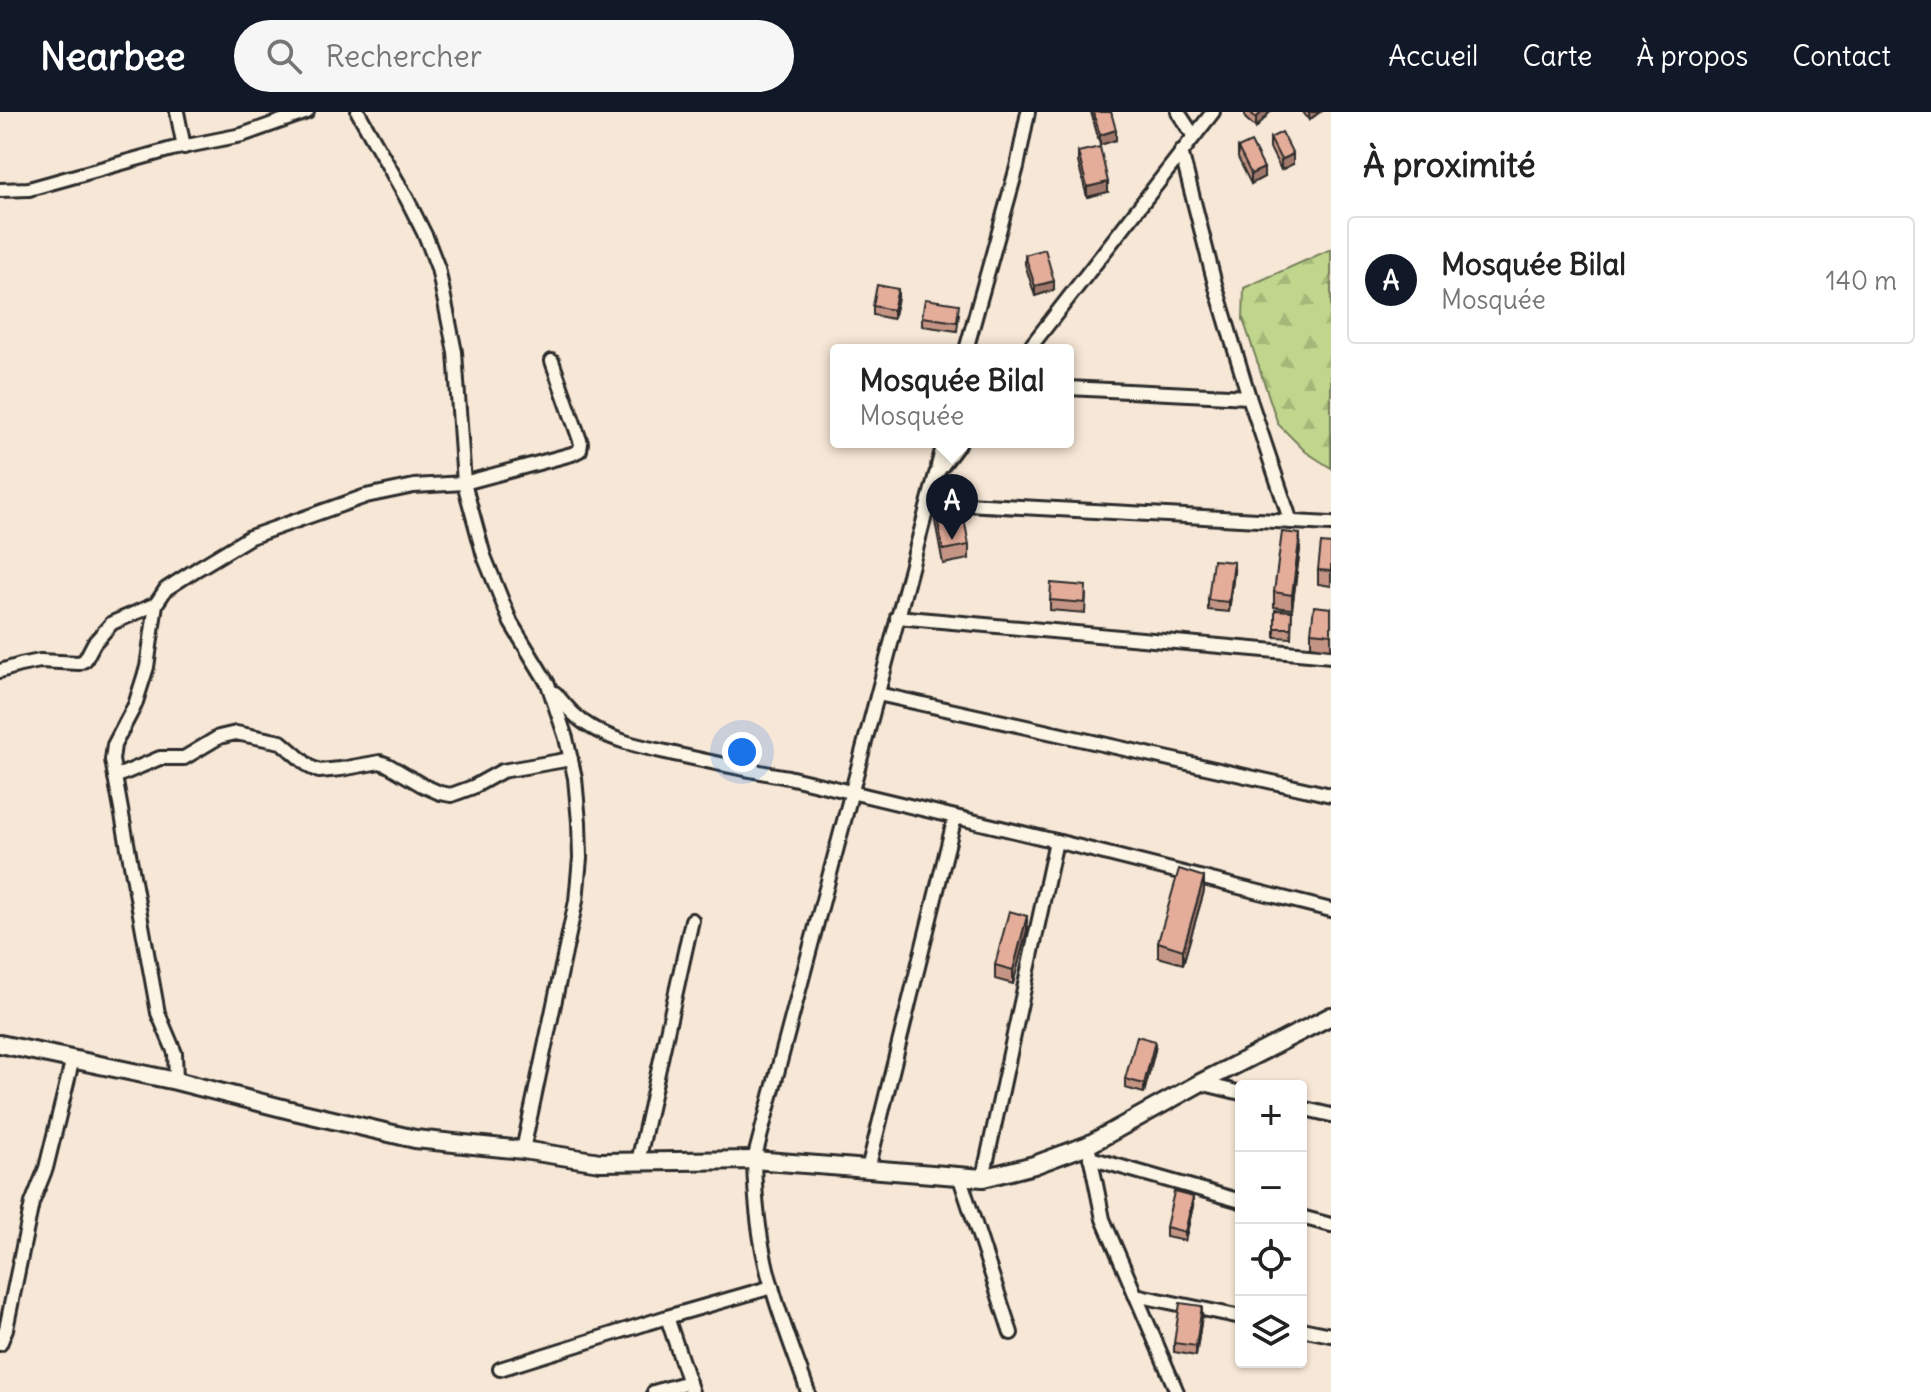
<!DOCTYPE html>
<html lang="fr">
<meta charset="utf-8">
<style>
:root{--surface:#fff;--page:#f6f6f6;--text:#222;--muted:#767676;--line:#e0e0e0;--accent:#111827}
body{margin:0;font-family:Delius,sans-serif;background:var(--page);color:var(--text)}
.controls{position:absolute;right:24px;bottom:24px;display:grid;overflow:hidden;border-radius:8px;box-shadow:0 2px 6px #0004}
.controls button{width:72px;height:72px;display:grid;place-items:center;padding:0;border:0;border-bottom:2px solid var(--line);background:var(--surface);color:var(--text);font:40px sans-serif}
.you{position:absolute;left:742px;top:640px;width:28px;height:28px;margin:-20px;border:6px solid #fff;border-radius:50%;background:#1a73e8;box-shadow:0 0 0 12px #1a73e833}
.badge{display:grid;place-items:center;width:52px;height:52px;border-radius:50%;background:var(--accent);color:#fff;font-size:26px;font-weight:700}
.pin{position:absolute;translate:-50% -66px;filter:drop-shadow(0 2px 4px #0008)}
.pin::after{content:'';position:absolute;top:42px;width:28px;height:24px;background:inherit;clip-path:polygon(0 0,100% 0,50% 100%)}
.popup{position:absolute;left:830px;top:232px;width:244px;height:104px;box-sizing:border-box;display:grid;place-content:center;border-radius:8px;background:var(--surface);filter:drop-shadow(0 2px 6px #0005);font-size:26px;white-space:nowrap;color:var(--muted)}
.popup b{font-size:30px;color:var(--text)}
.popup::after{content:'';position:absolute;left:50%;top:100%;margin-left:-16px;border:16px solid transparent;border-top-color:var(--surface)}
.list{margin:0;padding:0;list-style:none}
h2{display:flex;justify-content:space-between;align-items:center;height:104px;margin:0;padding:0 32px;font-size:34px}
h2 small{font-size:26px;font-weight:400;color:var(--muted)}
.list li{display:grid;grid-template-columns:52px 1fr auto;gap:24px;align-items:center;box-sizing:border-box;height:128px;margin:0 16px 16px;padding:0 16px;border:2px solid var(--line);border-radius:8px}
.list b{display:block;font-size:30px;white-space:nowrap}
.list p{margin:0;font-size:26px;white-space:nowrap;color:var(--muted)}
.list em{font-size:26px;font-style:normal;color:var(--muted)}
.icon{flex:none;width:44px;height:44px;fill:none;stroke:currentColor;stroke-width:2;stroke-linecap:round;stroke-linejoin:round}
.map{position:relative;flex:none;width:1331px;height:1280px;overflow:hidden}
header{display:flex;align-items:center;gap:48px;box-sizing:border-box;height:112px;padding:0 40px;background:var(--accent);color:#fff}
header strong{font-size:38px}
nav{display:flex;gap:44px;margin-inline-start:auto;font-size:28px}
.search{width:560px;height:72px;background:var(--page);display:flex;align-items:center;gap:20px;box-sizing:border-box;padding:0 28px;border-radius:44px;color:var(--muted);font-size:30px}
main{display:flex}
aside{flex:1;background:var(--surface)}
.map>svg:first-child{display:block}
.forest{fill:url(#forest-firs);stroke:#76805c;stroke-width:2}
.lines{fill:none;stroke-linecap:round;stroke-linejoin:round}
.minor-casing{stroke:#2b2b2b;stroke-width:18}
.secondary-casing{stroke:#2b2b2b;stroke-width:22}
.minor{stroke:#fcf5e5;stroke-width:12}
.secondary{stroke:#fcf5e5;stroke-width:16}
.wall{fill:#c49584;stroke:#2b2b2b;stroke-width:2}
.shaded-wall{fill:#a0796c;stroke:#2b2b2b;stroke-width:2}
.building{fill:#e4ad9a;stroke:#2b2b2b;stroke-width:2}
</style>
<header>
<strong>Nearbee</strong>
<div class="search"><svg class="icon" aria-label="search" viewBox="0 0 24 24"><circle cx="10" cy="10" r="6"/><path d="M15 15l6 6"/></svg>Rechercher</div>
<nav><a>Accueil</a><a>Carte</a><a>À propos</a><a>Contact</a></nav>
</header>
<main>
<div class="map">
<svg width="1331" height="1280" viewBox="0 0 1331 1280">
<defs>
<pattern id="forest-firs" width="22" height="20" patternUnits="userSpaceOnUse" patternTransform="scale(2)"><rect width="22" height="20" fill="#c0d68c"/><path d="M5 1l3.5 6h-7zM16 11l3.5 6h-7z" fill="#a5b879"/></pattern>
</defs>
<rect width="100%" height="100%" fill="#f7e7d6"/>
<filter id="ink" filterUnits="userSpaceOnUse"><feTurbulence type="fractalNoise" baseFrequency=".0125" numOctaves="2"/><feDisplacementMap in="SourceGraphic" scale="16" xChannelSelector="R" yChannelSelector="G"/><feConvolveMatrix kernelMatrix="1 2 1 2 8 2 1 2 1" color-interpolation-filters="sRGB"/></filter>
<g filter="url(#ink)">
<path class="forest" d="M1331,137V356L1306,340L1278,312L1243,207L1244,176Z"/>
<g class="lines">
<defs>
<g id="minor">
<path d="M177,0L184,35"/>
<path d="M358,0L407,87L426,125L438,156L455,240L464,371L484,444L511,511L548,572L566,626L575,666L579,710L580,746L576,789L523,1038"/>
<path d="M1178,0L1193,23"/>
<path d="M1181,39L1215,172L1249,285L1291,410"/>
<path d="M0,78L29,77L172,37L242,23L307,0"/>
<path d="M966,238L1017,55L1028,0"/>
<path d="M1028,238L1213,0"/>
<path d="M1068,276L1249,285"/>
<path d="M938,354L944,330"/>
<path d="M929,390L1331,412"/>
<path d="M897,505L1331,544"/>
<path d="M0,559L20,553L40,549L79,551L85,548L94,531L112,511L156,492"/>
<path d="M555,581C566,594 576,607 591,615C617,631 649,636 679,643C715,651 751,659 788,665L1056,729L1331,798"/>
<path d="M878,582L1331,683"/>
<path d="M115,665L160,646H184L219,625L236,621L281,630L310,655L319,659L341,657L380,650L388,653L422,673L440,681L451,683L473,675L502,659L571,647"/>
<path d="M176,969L175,941L158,901L112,648L114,633L135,593L147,555L156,492L166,477L197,457L250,425L366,384L414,374L464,371L572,342L580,338L581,331L552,249"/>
<path d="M1200,971L1241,981"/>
<path d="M1301,996L1331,1003"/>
<path d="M1088,1033L1103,1107L1177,1280"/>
<path d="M1090,1046L1241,1089"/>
<path d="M638,1050L692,808"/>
<path d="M868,1057L955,705"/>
<path d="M959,1063L1011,1221"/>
<path d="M983,1066L1056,729"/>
<path d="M1301,1105L1331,1113"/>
<path d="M1135,1183L1241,1205"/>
<path d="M667,1205L692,1280"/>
<path d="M1301,1217L1331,1223"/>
<path d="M0,1232L6,1217L32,1091L46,1056L73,946"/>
<path d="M500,1257L667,1205L772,1175"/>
<path d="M654,1280L689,1270"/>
<path d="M808,1280C796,1245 782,1211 772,1175C759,1133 755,1091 754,1048L936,362L960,330"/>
</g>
<path id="secondary" d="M0,932L176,969L290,998L415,1027L523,1038L600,1050L754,1048L983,1066L1034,1053L1088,1033L1200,971L1331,904"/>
</defs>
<use href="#minor" class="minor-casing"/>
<use href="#secondary" class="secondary-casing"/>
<use href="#minor" class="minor"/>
<use href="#secondary" class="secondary"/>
</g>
<g class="wall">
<path d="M1091,0H1111L1116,28L1100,33Z"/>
<path d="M1245,0H1270L1256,16L1245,6Z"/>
<path d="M1303,0H1320L1309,8Z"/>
<path d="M1270,26L1293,52L1281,58L1270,36Z"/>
<path d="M1238,36L1264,65L1251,72L1238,46Z"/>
<path d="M1078,40L1108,80L1087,85L1078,50Z"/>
<path d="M1025,143L1054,178L1035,184L1025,152Z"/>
<path d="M898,186L893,207L873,203V194Z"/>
<path d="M959,202L957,219L922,214V205Z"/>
<path d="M935,394L969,433V447L943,452L935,409Z"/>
<path d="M1331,432V474L1318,472V458Z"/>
<path d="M1300,437L1292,497L1274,495V480Z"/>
<path d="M1234,460L1229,500L1208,498V488Z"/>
<path d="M1086,483L1085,501L1050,498V488Z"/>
<path d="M1331,496V537L1311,534V520Z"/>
<path d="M1275,498L1292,499L1291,526L1275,525Z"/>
<path d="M1204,779L1183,852L1158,845V830Z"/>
<path d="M1027,818L1013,872L995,867V853Z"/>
<path d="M1155,938L1144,981L1125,976V967Z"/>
<path d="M1193,1094L1185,1129L1166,1125V1115Z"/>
<path d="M1202,1204L1196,1244L1174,1240V1231Z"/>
</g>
<g class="shaded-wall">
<path d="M1262,0H1270L1256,16V6Z"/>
<path d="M1309,0H1320L1309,8Z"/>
<path d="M1116,18V28L1100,33V23Z"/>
<path d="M1293,42V52L1281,58V48Z"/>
<path d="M1264,56V65L1251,72V62Z"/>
<path d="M1108,70V80L1087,85V75Z"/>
<path d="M1054,169V178L1035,184V174Z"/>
<path d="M898,177V186L893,207V198Z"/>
<path d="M1300,422V437L1292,497V483Z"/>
<path d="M1234,450V460L1229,500V490Z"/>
<path d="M1204,765V779L1183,852V838Z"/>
<path d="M1027,804V818L1013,872V858Z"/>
<path d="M1155,929V938L1144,981V972Z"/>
<path d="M1193,1085V1094L1185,1129V1120Z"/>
<path d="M1202,1194V1204L1196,1244V1234Z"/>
</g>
<g class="building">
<path d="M1093,0H1111L1116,18L1100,23Z"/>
<path d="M1250,0H1262L1256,6Z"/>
<path d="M1282,20L1293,42L1281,48L1270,26Z"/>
<path d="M1251,30L1264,56L1251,62L1238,36Z"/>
<path d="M1100,35L1108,70L1087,75L1078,40Z"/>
<path d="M1045,137L1054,169L1035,174L1025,143Z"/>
<path d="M877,173L898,177L893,198L873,194Z"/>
<path d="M925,187L959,192L957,210L922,205Z"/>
<path d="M961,390L969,433L943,438L935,394Z"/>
<path d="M1282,420L1300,422L1292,483L1274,480Z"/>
<path d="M1321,431L1331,432V459L1318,458Z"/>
<path d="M1213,448L1234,450L1229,490L1208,488Z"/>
<path d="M1051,471L1086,474L1085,491L1050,488Z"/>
<path d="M1314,494L1331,496V522L1311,520Z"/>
<path d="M1275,498L1292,499L1291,516H1275Z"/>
<path d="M1179,757L1204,765L1183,838L1158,830Z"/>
<path d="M1009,799L1027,804L1013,858L995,853Z"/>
<path d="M1137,924L1155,929L1144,972L1125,967Z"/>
<path d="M1174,1080L1193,1085L1185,1120L1166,1115Z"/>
<path d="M1180,1191L1202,1194L1196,1234L1174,1231Z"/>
</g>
</g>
</svg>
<div class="controls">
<button>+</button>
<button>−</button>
<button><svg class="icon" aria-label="locate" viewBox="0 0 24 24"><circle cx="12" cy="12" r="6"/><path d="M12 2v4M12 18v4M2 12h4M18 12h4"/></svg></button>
<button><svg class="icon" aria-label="layers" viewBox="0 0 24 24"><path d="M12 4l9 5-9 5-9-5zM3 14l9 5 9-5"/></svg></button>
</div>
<div class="you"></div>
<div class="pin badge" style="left:952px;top:428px">A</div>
<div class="popup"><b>Mosquée Bilal</b>Mosquée</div>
</div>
<aside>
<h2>À proximité<small></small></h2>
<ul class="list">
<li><span class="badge">A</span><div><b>Mosquée Bilal</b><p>Mosquée</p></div><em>140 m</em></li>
</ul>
</aside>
</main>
